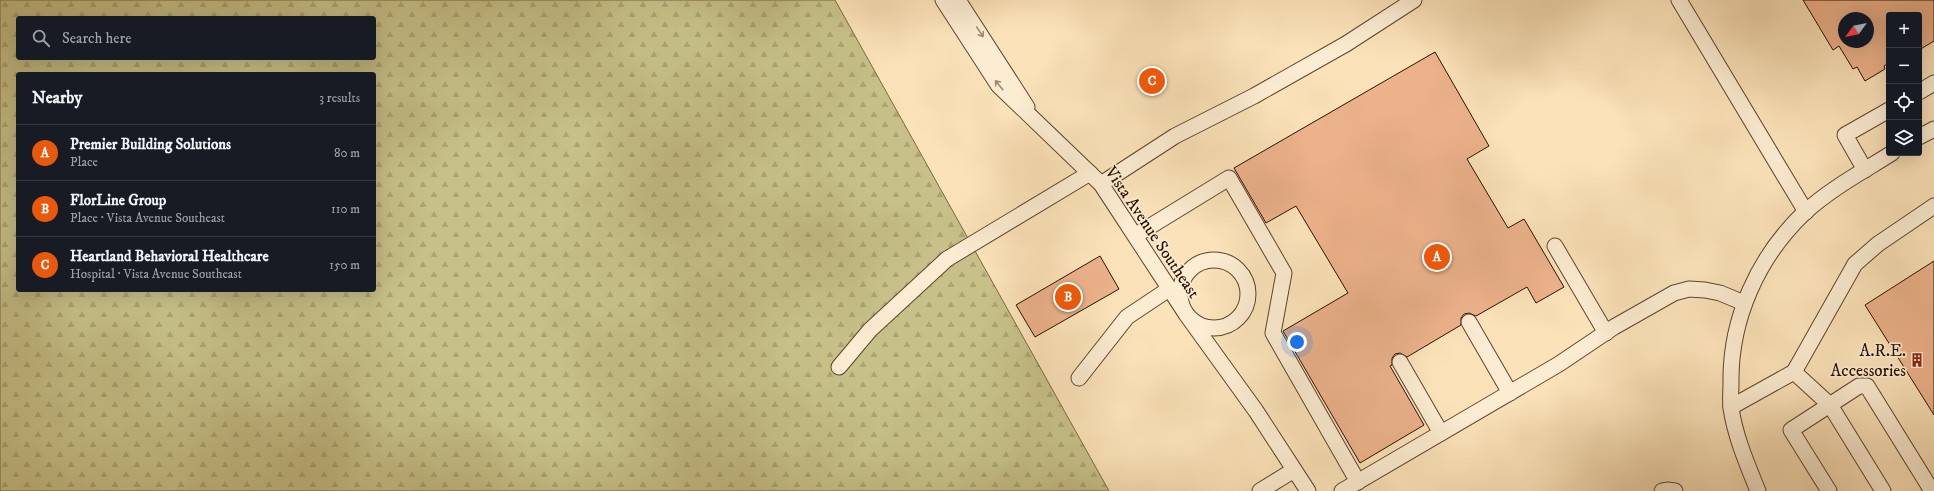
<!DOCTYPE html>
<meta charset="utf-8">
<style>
:root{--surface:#171b24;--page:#242831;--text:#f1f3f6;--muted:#9ea1a6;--line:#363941;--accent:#ea580c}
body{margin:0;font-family:"IM FELL DW Pica",serif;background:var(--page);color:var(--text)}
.controls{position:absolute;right:12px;top:12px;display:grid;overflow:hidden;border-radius:4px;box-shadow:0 4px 16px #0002}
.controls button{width:36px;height:36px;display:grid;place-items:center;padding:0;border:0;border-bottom:1px solid var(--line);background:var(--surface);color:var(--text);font:20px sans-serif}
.compass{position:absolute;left:1838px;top:12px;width:36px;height:36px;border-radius:50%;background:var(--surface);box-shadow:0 4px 16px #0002;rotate:237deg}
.you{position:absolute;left:1297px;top:342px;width:14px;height:14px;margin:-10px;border:3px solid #fff;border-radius:50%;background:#1a73e8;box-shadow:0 0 0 6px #1a73e833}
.badge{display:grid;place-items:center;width:26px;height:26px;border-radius:50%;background:var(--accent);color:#fff;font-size:13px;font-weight:700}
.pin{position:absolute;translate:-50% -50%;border:2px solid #fff;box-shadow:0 1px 4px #0006}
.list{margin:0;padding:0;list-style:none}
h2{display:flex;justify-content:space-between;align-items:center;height:52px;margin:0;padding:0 16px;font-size:17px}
h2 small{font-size:13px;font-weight:400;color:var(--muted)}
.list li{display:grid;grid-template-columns:26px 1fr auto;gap:12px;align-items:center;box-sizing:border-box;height:56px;padding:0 16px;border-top:1px solid var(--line)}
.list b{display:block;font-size:15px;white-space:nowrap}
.list p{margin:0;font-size:13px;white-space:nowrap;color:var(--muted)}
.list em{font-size:13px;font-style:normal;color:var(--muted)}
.icon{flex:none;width:22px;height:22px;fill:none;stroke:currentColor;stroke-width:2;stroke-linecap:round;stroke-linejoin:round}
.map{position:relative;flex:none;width:1934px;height:491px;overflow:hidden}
.search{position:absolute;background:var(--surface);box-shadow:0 4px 16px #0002;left:16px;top:16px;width:360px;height:44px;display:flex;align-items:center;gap:10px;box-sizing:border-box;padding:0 14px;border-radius:4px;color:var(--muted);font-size:15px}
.panel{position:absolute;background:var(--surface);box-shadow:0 4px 16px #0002;left:16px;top:72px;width:360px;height:220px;border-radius:4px}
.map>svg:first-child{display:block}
.forest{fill:url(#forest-firs);stroke:#796844;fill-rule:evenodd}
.building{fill:#ecb28b;stroke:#2b1000;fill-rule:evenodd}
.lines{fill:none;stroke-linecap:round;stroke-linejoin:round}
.minor-casing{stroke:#5f442e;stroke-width:17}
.minor{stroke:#fcecd1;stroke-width:15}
.oneway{stroke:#9e8973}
.labels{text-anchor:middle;stroke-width:3.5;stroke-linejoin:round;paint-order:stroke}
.street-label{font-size:17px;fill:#2b1000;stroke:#fcecd1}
.poi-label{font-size:17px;fill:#2b1000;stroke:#fcecd1;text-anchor:end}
</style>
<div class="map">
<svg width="1934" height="491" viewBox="0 0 1934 491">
<defs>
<pattern id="forest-firs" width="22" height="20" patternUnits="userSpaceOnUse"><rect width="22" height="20" fill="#c7c189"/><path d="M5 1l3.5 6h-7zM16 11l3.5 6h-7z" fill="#aba574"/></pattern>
</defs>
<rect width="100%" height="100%" fill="#fbe2b8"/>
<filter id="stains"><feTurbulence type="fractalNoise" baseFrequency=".005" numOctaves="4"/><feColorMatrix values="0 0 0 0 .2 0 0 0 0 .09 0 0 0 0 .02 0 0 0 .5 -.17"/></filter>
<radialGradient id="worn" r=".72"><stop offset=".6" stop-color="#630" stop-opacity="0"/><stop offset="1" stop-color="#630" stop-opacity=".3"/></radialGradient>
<path class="forest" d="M0,0H835L1109,491H0ZM18,18H374V58H18ZM18,74H374V290H18Z"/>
<g class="building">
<path d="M1803,0H1934V41L1919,50V15H1889V63L1884,66L1885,69L1865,81L1857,67L1853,69L1839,46L1833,50ZM1844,18H1868V42H1844Z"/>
<path d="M1435,52L1489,146L1467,159L1508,228L1524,219L1564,287L1536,303L1527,287L1476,316L1469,313L1464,314L1461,318V325L1407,357L1400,353L1395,354L1392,358V365L1390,366L1424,425L1360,463L1283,331L1348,293L1296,206L1266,223L1234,168Z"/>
<path d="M1100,256L1119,289L1035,337L1016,305Z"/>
<path d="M1934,261V415L1865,305Z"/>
</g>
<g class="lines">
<defs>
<g id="minor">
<path d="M943,0L998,85L1101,184L1186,314L1256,411L1308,491"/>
<path d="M958,0L1027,107"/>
<path d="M1679,0L1806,212"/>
<path d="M1919,92L1934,83"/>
<path d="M1919,137L1934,129"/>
<path d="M1865,170L1845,135L1889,110"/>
<path d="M1101,184L1175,136L1254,96L1346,44L1414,0"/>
<path d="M1136,235L1229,178L1284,273L1273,333L1358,482"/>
<path d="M1555,246L1606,333"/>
<circle cx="1214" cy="294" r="34"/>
<path d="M1469,322L1510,393"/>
<path d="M1400,362L1441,433"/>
<path d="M839,367L870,330L947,259L1090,173"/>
<path d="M1794,372L1855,264L1878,244L1934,206"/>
<path d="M1079,378L1127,317L1169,289"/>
<path d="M1731,407L1794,372L1830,405L1883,491"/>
<path d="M1260,491L1294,470"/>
<path d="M1342,491L1559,364L1614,327L1674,293L1689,289L1705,290L1720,293L1744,303"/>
<path d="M1662,491L1667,490L1675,491"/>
<path d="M1758,491C1747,464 1735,436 1731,408C1730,400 1731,391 1731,383C1730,319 1758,257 1804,213C1830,189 1862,172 1892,153"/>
<path d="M1829,491L1791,430L1859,386H1867L1932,491"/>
</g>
</defs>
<use href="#minor" class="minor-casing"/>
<use href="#minor" class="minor"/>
</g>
<defs><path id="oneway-shaft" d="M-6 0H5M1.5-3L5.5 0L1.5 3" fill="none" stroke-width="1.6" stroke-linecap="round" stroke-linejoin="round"/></defs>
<g class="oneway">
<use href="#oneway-shaft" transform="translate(980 32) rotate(56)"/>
<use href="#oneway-shaft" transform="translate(999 85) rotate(-129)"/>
</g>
<defs>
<symbol id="building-bare" viewBox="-9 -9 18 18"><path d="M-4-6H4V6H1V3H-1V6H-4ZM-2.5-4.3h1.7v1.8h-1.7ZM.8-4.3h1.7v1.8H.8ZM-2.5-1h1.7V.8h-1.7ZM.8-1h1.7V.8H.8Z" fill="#8f2418" stroke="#fcecd1" stroke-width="2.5" paint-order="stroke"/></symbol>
</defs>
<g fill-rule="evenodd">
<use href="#building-bare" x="1907" y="350" width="20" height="20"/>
</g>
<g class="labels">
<g class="street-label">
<text transform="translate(1153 232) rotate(56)" y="6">Vista Avenue Southeast</text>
</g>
<g class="poi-label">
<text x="1906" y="356">A.R.E.<tspan x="1906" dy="20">Accessories</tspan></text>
</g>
</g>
<rect width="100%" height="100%" filter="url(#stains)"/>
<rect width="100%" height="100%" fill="url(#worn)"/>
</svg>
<div class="controls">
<button>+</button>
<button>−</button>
<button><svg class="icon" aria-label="locate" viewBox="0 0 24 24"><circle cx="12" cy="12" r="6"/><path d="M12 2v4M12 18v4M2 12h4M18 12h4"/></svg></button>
<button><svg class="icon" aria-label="layers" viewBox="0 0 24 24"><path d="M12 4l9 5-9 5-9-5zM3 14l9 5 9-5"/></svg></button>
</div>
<svg class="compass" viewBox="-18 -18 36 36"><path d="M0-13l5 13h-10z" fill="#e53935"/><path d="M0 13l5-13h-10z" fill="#9ea1a6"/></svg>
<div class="you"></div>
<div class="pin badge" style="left:1437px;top:257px">A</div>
<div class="pin badge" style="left:1068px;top:297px">B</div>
<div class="pin badge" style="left:1152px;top:81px">C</div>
<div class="search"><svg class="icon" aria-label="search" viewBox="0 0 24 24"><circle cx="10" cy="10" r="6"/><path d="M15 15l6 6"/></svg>Search here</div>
<section class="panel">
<h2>Nearby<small>3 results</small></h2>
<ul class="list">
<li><span class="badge">A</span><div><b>Premier Building Solutions</b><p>Place</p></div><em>80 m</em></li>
<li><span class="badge">B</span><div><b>FlorLine Group</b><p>Place · Vista Avenue Southeast</p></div><em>110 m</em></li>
<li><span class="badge">C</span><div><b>Heartland Behavioral Healthcare</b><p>Hospital · Vista Avenue Southeast</p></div><em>150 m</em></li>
</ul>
</section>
</div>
